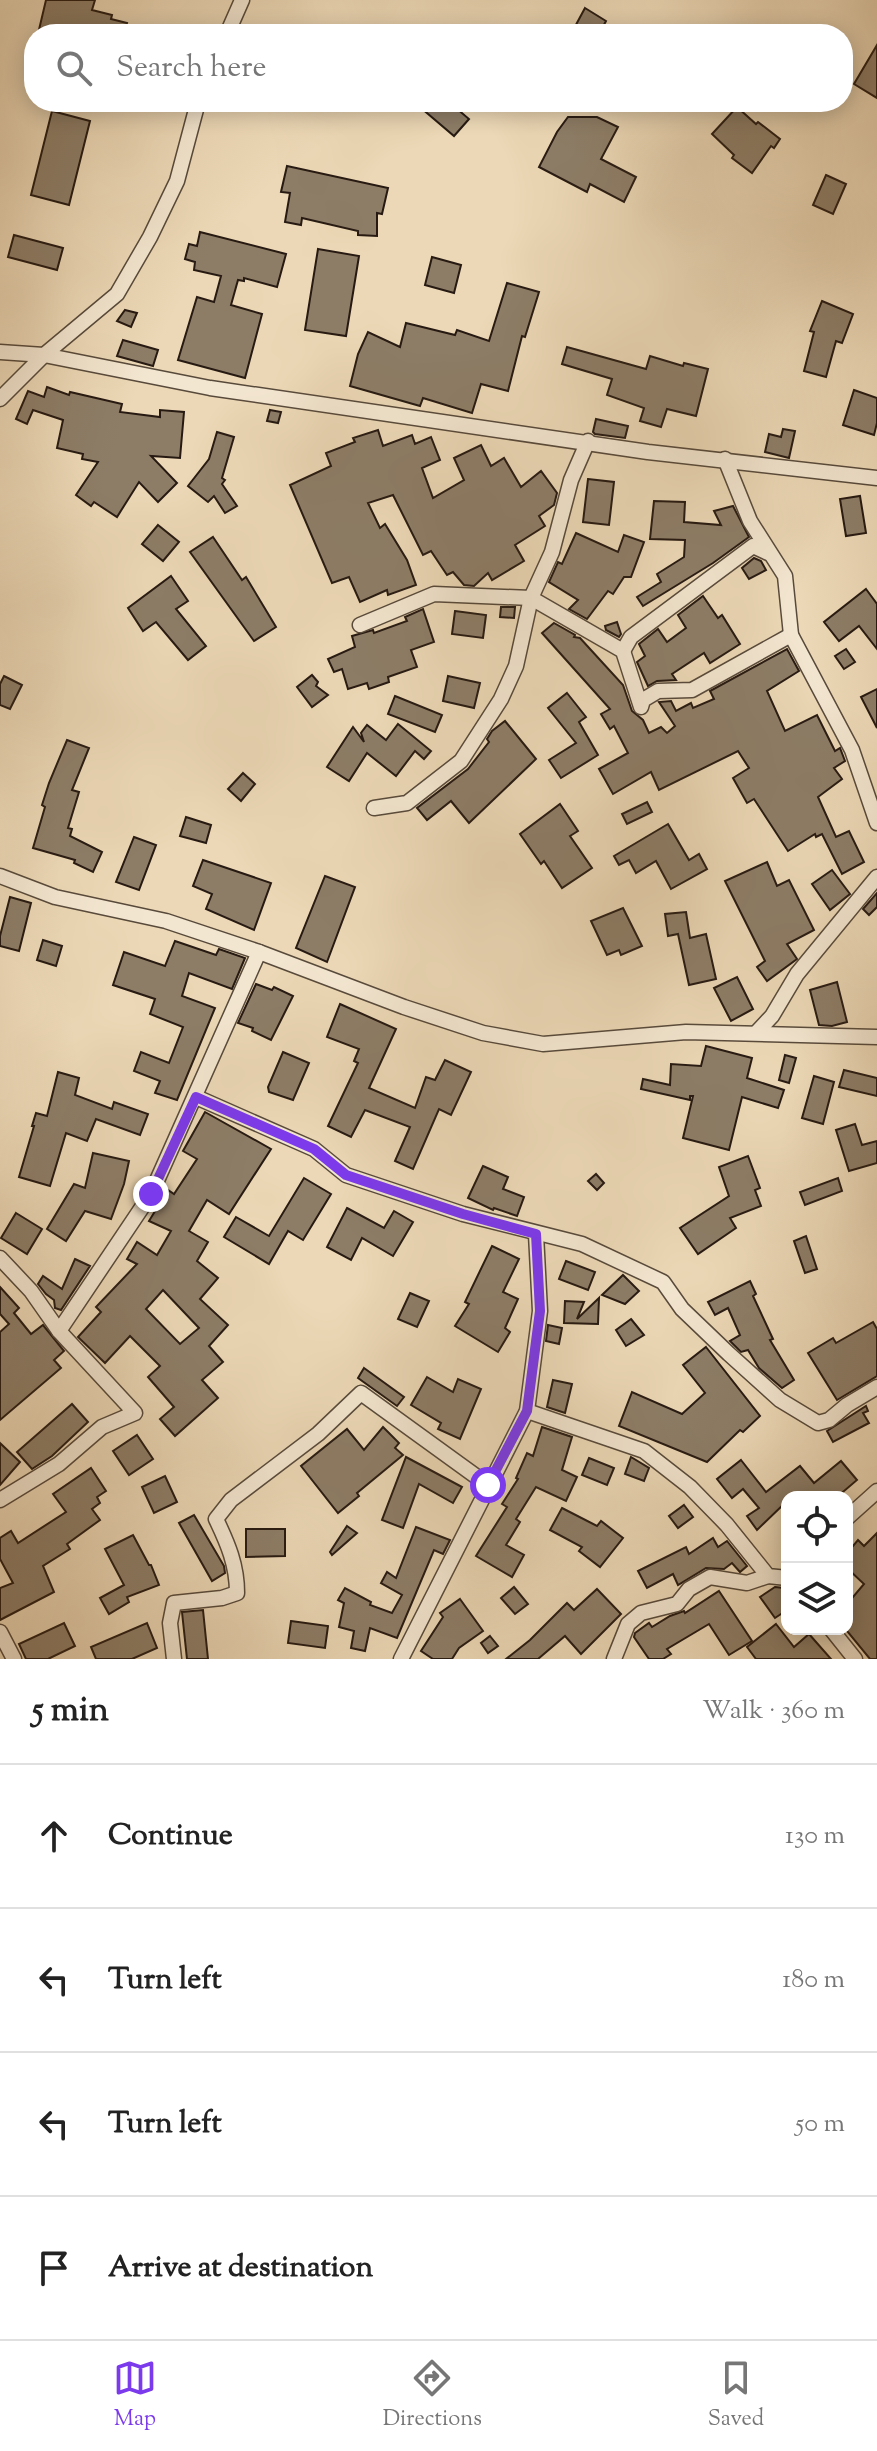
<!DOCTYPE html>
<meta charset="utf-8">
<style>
:root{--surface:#fff;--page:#f6f6f6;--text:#222;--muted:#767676;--line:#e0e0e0;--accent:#7c3aed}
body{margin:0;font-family:"Sorts Mill Goudy",serif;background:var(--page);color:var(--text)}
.controls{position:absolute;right:24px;bottom:24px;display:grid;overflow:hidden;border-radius:16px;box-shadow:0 4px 20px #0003}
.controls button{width:72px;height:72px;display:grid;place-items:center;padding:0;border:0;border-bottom:2px solid var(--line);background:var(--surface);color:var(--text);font:40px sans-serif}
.stop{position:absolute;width:24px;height:24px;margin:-18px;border:6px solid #7c3aed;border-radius:50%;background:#fff}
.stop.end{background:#7c3aed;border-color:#fff;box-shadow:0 2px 8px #0008}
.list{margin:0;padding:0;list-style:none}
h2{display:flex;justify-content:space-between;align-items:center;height:104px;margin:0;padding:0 32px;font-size:34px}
h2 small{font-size:26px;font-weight:400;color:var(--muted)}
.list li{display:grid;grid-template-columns:52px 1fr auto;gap:24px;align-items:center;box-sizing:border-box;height:144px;padding:0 32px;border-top:2px solid var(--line)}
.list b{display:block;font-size:30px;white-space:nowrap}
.list em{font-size:26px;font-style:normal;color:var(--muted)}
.icon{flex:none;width:44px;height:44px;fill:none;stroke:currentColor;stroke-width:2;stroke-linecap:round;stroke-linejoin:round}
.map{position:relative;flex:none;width:877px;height:1659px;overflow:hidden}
.search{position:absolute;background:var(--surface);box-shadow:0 4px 20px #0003;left:24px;right:24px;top:24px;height:88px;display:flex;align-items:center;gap:20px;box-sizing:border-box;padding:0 28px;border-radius:32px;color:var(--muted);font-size:30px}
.sheet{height:680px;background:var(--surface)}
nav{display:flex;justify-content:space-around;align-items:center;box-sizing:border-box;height:112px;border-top:2px solid var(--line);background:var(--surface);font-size:22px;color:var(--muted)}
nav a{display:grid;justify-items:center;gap:4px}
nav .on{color:var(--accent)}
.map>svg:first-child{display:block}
.building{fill:#8d7d67;stroke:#271a12;stroke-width:2;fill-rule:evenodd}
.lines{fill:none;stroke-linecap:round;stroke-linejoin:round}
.minor-casing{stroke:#584a3b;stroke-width:17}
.minor{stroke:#f3e6d0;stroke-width:14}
.route{stroke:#7c3aed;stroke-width:10}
</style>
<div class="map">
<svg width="877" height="1659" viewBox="0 0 877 1659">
<rect width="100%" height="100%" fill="#ecd8b6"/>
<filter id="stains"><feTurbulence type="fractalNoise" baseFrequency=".0025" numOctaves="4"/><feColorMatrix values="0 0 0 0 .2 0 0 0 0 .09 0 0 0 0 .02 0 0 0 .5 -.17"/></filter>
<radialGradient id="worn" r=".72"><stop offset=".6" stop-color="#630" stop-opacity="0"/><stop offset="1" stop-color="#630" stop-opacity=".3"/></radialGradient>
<g class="building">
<path d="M46,0H95L92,10L112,15L111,19L127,23L124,34H105L79,27L78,34H38Z"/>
<path d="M585,8L606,21L599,34H571Z"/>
<path d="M877,45V98L854,84Z"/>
<path d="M414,102H449L469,119L454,136Z"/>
<path d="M737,107L756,124L758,122L780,139L774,148L771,146L752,173L732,158L734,155L712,134Z"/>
<path d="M52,111L90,121L69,205L31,195Z"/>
<path d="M568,117H597L618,127L601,159L636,177L624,202L590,184L587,192L539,167L557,132Z"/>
<path d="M287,166L388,188L382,214L377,213V236L358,235V231L302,218L301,225L285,222L290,193L281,192Z"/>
<path d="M826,175L846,184L833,214L813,205Z"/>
<path d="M200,232L286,254L277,287L244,278V281L238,280L231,305L262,314L245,378L178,360L197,297L214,302L221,276L194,270L195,262L185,259L189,244L197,246Z"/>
<path d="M14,235L63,248L57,270L8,257Z"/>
<path d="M318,249L359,256L346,336L305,330Z"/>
<path d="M432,257L461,265L454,293L425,285Z"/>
<path d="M507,283L539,292L525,337L522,336L508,391L481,384L472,413L423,398L420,406L350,386L358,354L368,332L400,347L406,323L455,335L457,330L489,341Z"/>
<path d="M822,301L853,314L842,343L836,341L826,377L804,371L814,332L810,331Z"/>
<path d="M125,310L137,313L131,327L117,321Z"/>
<path d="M123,340L158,350L153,366L117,356Z"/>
<path d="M567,347L646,369L650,356L683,366L684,363L708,369L696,416L667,409L661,427L640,421L644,408L607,395L612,379L562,364Z"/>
<path d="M47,387L69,395L70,392L122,404L120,412L160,417V410L184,412L180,458L151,456L177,483L158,502L139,482L117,517L94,502L91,506L76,495L98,462L82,459L83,454L57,448L63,420L33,410L27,424L16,419L28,391L44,397Z"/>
<path d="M854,390L877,398V423L874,435L843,425Z"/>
<path d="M270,410L281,412L278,423L267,421Z"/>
<path d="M596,419L628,426L625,438L595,434L593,432Z"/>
<path d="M783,429L795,431L789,458L765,452L769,434L781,437Z"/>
<path d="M378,430L383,446L412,435L415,444L431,437L440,460L422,468L433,498L464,480L454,458L481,445L491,466L504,458L521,487L541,471L557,493L554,505L539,516L545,526L515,545L524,561L492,580L488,573L474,586L464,585L453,572L447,575L431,551L423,555L393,495L368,503L380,528L385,524L407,560L416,585L388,595L387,590L360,602L349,577L332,583L290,485L331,466L326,453L355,442L353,438Z"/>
<path d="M217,432L234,437L222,478L225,480L222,484L237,506L225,513L214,496L208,502L188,486L209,459Z"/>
<path d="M588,479L614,482L609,525L583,522Z"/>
<path d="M860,496L866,533L846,536L840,499Z"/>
<path d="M654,501L685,502L684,522L721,525L714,511L733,506L749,537L713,563L643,606L637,597L661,582L657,574L684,557L685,540L650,539Z"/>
<path d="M158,525L179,542L163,561L142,544Z"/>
<path d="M576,533L618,552L624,535L644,542L631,577H624L613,594L608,591L587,619L569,609L578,600L549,582L558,562L562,564Z"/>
<path d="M213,537L242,580L246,577L276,627L254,641L190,552Z"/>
<path d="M754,558L761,561L766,570L749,579L742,568Z"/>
<path d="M171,576L188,601L176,609L206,646L188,660L156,622L143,631L128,608Z"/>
<path d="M866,589L877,604V649L859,626L839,641L824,622Z"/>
<path d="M703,596L718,618L722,615L740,644L710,663L704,653L672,674L676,680L657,681L648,686L637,662L645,656L639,644L658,629L667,642L686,628L678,615Z"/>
<path d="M501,607H515L514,618L500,617Z"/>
<path d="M423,609L434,642L411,650L417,667L388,677L389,682L369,689L367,683L348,689L342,669L334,672L328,659L355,647L352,636L373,630L374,633L407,621L405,617Z"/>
<path d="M455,611L486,615L483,638L452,634Z"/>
<path d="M617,622L621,634L619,637L606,630L605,626Z"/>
<path d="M554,623L575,635L574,637L580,638L623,685L632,711L643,720L649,733L661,727L667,733L675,726L659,702L671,701L676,711L691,703L693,708L714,699L710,691L787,649L799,671L767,691L785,731L817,715L835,751L840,748L845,761L834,768L842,779L818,797L836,837L849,831L864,862L842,874L822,834L816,837L815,834L788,851L754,799L747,803L733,778L749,768L738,751L659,790L651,772L613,794L599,769L628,753L614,726L610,729L601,714L610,709L542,633Z"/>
<path d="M846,649L855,662L844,669L835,656Z"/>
<path d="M312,675L318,682L316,686L328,695L312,707L297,687Z"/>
<path d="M4,676L22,685L10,709L0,705V684Z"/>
<path d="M448,676L480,683L474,708L443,701Z"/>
<path d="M877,689V728L861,697Z"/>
<path d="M567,693L586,717L579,722L598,755L561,778L549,760L576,743L548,708Z"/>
<path d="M395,696L442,715L435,732L388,714Z"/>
<path d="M505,721L536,759L469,823L451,801L427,820L417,808L468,769L489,742L487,739L492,731Z"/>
<path d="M398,724L431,751L424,759L415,751L396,776L367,753L349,781L327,767L353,727L364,742L361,733L367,725L386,740Z"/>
<path d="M67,740L89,748L72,790L79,792L68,828L72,829L70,836L102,852L93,872L74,863L75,860L33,848L45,807L42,805L49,783Z"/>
<path d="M243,773L255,784L241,801L228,789Z"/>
<path d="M647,802L652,812L627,824L622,814Z"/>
<path d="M560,804L578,831L570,836L592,868L562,888L544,861L541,864L520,834Z"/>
<path d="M186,817L211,825L206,843L180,836Z"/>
<path d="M668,824L689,860L699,854L707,869L671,889L656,861L636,873L629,860L619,865L614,856Z"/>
<path d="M134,837L156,845L139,890L116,882Z"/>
<path d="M203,860L271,883L254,930L206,909L212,894L193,886Z"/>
<path d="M767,862L777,886L789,880L814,930L787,944L797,959L767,981L757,967L765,961L725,881Z"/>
<path d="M832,870L850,894L830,910L812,884Z"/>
<path d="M325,876L355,887L327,962L296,948Z"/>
<path d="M877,893V907L869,915L863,909Z"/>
<path d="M10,897L31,903L19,951L0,946V936Z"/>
<path d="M623,908L642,946L621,955L619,950L607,955L591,921Z"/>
<path d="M686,912L690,938L706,934L716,979L689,985L678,934L668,936L665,914Z"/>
<path d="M43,940L62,946L56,966L37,960Z"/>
<path d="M175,941L216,955L219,949L245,958L232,989L189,973L182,996L215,1008L177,1100L155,1093L160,1081L134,1071L141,1052L169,1063L183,1027L150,1014L155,999L113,985L124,952L165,966Z"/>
<path d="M737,977L753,1009L731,1021L714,988Z"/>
<path d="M837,982L847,1022L832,1026L819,1025L810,990Z"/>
<path d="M256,984L272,990L274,987L293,996L271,1040L252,1031L253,1028L238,1023Z"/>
<path d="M340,1004L396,1029L369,1088L415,1108L426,1077L435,1080L445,1060L471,1072L451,1115L439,1109L413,1169L395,1161L410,1127L365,1110L351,1137L328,1126L358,1063L354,1061L359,1049L327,1037Z"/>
<path d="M706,1046L752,1058L747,1078L784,1090L778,1108L742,1097L729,1150L683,1138L693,1096H690V1100L641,1089L643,1079L670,1085L671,1064L701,1066Z"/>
<path d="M283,1052L309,1063L293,1100L269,1092L268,1087Z"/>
<path d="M785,1055L796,1058L789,1083L779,1080Z"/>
<path d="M844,1070L877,1078V1096L839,1087Z"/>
<path d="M58,1072L79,1078L75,1095L112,1109L114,1102L148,1114L140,1135L96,1119L87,1141L66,1133L50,1186L19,1177L34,1126H32L36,1113L47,1116Z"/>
<path d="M814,1076L834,1082L823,1124L802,1118Z"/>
<path d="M205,1112L271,1149L229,1214L207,1200L189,1231L208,1242L197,1261L218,1278L200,1299L228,1325L209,1346L223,1362L202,1380L218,1398L175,1436L160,1419L174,1407L148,1377L160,1366L130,1336L105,1363L78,1337L101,1312L96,1307L137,1264L127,1259L137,1242L157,1255L171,1231L149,1221L168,1190L174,1194L197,1159L183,1151ZM163,1290L199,1328L180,1344L146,1309Z"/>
<path d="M855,1124L862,1145L877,1141V1163L849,1171L836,1130Z"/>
<path d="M93,1153L129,1161L124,1184L111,1219L85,1211L66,1241L47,1229L74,1184L85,1188Z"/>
<path d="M748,1156L760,1188L755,1190L761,1206L730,1218L736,1228L698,1254L680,1228L729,1196L719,1167Z"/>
<path d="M483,1166L508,1177L503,1189L524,1197L517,1216L494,1208L493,1210L468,1198Z"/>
<path d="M596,1174L604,1183L597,1190L588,1181Z"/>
<path d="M304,1178L331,1194L303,1240L288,1231L269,1264L224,1237L236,1217L269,1236Z"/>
<path d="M838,1178L842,1191L805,1205L800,1192Z"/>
<path d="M347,1208L384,1228L394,1211L413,1222L393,1256L362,1238L351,1260L327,1247Z"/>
<path d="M16,1213L42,1229L27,1254L1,1238Z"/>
<path d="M806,1236L817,1269L805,1273L794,1241Z"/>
<path d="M492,1246L519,1259L503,1292L518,1299L505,1328L510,1332L498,1352L455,1326L469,1304L465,1302Z"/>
<path d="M75,1259L90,1266L61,1310L55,1308L54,1300L46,1294L38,1284L43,1276L62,1289Z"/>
<path d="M566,1261L595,1272L588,1290L559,1279Z"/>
<path d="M623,1275L639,1291L625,1304L602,1295Z"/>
<path d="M750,1281L756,1294L753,1296L773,1339L770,1340L794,1380L782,1388L759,1368L748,1350L741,1352L730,1341L740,1335L728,1308L715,1315L708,1302Z"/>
<path d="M0,1287L19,1308L14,1313L31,1334L43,1325L64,1351L54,1360L61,1368L0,1420V1332L9,1324L0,1314Z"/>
<path d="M410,1293L429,1301L417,1327L398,1319Z"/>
<path d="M599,1298L598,1324L564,1323L565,1301L584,1302L577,1319Z"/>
<path d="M631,1319L644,1335L626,1346L616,1330Z"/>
<path d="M873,1322L877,1329V1376L837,1400L808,1353L833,1338L836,1343Z"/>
<path d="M548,1325L562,1328L559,1344L546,1341Z"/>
<path d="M706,1347L760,1416L743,1432L740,1430L707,1462L619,1426L632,1392L682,1414L705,1393L683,1365Z"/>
<path d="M364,1368L404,1397L397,1406L358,1378Z"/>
<path d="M427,1377L453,1392L458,1379L481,1389L460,1439L438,1429L441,1423L411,1405Z"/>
<path d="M553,1380L572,1384L565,1413L547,1407Z"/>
<path d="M72,1404L88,1422L52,1456L32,1469L17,1452Z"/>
<path d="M866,1406L868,1411L863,1413L869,1423L833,1442L827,1431Z"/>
<path d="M383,1427L399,1443L395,1448L403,1455L357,1493L359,1496L338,1513L301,1466L347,1429L364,1450Z"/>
<path d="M542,1427L572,1437L562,1470L577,1477L566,1501L536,1487L516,1519L520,1522L506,1545L524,1555L512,1577L476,1556L507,1507L502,1504L518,1479L516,1478L527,1453L533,1456Z"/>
<path d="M137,1435L153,1459L129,1475L113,1451Z"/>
<path d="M0,1443L20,1462L0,1485Z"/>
<path d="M406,1457L462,1487L453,1503L419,1484L403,1528L382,1520Z"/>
<path d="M631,1457L649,1468L644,1481L625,1474Z"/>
<path d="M589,1458L614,1468L607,1485L582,1475Z"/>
<path d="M741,1460L766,1492L800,1466L814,1483L841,1461L857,1480L837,1497H787V1501L757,1530L747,1516L759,1508L743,1489L732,1498L717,1479Z"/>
<path d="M91,1468L106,1491L97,1497L100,1503L92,1509L100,1520L67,1544L70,1549L43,1566L54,1592L0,1620V1588L13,1583L0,1559V1538L11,1531L18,1543L66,1512L53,1494Z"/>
<path d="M165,1476L177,1502L154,1513L142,1487Z"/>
<path d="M684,1505L693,1517L678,1528L669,1516Z"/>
<path d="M562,1508L597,1526L601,1521L623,1538L600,1567L579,1551L582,1547L550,1530Z"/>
<path d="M194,1515L224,1566L225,1573L212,1581L179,1523Z"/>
<path d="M347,1526L357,1533L332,1555L330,1552Z"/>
<path d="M416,1527L450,1540L443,1554L434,1550L397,1638L370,1628L365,1651L351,1648L354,1631L339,1627L344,1603L338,1600L345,1588L371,1602L370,1605L392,1613L402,1595L381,1583L387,1572L396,1578Z"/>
<path d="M246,1529H285V1556L246,1557Z"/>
<path d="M877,1533V1659H870L847,1631V1604L864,1584L847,1568V1553L858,1540L864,1546Z"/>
<path d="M133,1535L149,1565H151L159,1585L127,1597L129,1602L109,1614L100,1598L124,1585L105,1549Z"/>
<path d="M713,1538L718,1547L727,1541L747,1566L740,1572L732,1563L724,1569L706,1568L678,1585L673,1574L647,1588L638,1571L686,1547L689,1554Z"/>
<path d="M514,1587L528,1604L515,1614L501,1598Z"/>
<path d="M775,1587L784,1588L787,1593V1610L775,1618L760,1597Z"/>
<path d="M597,1589L621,1614L581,1654L565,1636L538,1659H506L530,1640L567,1603L574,1610Z"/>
<path d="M719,1591L752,1641L729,1655L709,1624L667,1649L671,1654L663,1659H649L634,1637L635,1633L649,1623L652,1627L670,1616L684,1611L685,1613Z"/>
<path d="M460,1599L483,1631L459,1648L452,1659H433L421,1651L443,1617L440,1613Z"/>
<path d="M203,1610L208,1659H187L182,1612Z"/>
<path d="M291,1621L328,1626L325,1648L288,1643Z"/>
<path d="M64,1623L75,1646L48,1659H26L19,1644Z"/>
<path d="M147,1623L157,1648L132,1659H96L91,1647Z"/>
<path d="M776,1624L794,1647L809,1634L831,1659H756L747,1647Z"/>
<path d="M490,1636L498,1646L488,1653L481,1643Z"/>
</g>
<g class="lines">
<defs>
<g id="minor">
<path d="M227,34L242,0"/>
<path d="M0,352L44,355L210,388L648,452L877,478"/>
<path d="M0,399L44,355L117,294L150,237L177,181L198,102"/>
<path d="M725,459L750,521L785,576L791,635L852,750L877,823"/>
<path d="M360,625L434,594L531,598L623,651L641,707L643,700L658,691L692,690L791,635"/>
<path d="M623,651L631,637L753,546L768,553"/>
<path d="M374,808L407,803L461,761L501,699L516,666L531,598L552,552L571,480L588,441"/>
<path d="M0,876L55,897L166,921L259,952L404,1007L483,1033L543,1044L686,1032L877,1037"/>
<path d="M757,1032L772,1016L797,974L877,877"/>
<path d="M196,1097L314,1149L346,1175L463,1214L582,1244L663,1282L682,1309L729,1354L780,1400L818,1423L829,1420L847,1405L877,1387"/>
<path d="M0,1258L31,1291L59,1331L135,1413L102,1427L59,1464L0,1500"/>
<path d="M59,1331L151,1194L259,952"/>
<path d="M527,1411L644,1451L690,1487L727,1525L768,1576L787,1578"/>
<path d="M847,1518L877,1491"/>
<path d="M831,1629L855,1659"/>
<path d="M0,1632L14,1659"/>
<path d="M174,1659L170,1623L174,1603L222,1598L237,1593C237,1565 228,1544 216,1519L231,1500L318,1434L361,1393L488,1485"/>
<path d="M401,1659L527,1411L540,1311L536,1234"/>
<path d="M614,1659L628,1624L641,1613L677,1604L689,1589L710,1577L747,1583L768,1576"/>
</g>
</defs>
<use href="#minor" class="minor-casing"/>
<use href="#minor" class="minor"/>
</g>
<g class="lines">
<path class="route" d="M151,1194L196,1097L314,1149L346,1175L463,1214L536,1234L540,1311L527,1411L488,1485"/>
</g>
<rect width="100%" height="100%" filter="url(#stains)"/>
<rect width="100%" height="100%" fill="url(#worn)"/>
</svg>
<div class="controls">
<button><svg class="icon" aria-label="locate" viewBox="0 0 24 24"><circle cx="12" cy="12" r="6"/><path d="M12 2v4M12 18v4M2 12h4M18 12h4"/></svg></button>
<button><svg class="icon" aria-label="layers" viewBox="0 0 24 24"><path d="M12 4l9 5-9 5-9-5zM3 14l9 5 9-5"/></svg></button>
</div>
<div class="stop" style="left:488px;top:1485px"></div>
<div class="stop end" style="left:151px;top:1194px"></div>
<div class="search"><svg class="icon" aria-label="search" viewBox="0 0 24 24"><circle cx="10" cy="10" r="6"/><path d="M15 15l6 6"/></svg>Search here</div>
</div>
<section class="sheet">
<h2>5 min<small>Walk · 360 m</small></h2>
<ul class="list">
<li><svg class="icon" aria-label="ahead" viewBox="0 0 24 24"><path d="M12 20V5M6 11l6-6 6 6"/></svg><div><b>Continue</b></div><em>130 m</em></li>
<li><svg class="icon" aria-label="left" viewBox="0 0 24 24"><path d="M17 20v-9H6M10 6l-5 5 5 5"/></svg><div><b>Turn left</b></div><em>180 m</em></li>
<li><svg class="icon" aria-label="left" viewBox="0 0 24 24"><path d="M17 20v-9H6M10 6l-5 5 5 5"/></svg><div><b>Turn left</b></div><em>50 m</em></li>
<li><svg class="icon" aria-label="arrive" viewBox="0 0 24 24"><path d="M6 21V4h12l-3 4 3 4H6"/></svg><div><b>Arrive at destination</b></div></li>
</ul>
</section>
<nav>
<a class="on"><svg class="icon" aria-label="map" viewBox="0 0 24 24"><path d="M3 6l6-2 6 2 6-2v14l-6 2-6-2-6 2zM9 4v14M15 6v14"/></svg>Map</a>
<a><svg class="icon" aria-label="directions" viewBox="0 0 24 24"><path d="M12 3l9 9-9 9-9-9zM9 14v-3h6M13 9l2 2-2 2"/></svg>Directions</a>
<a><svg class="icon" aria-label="saved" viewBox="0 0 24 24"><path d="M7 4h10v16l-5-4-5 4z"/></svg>Saved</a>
</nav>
